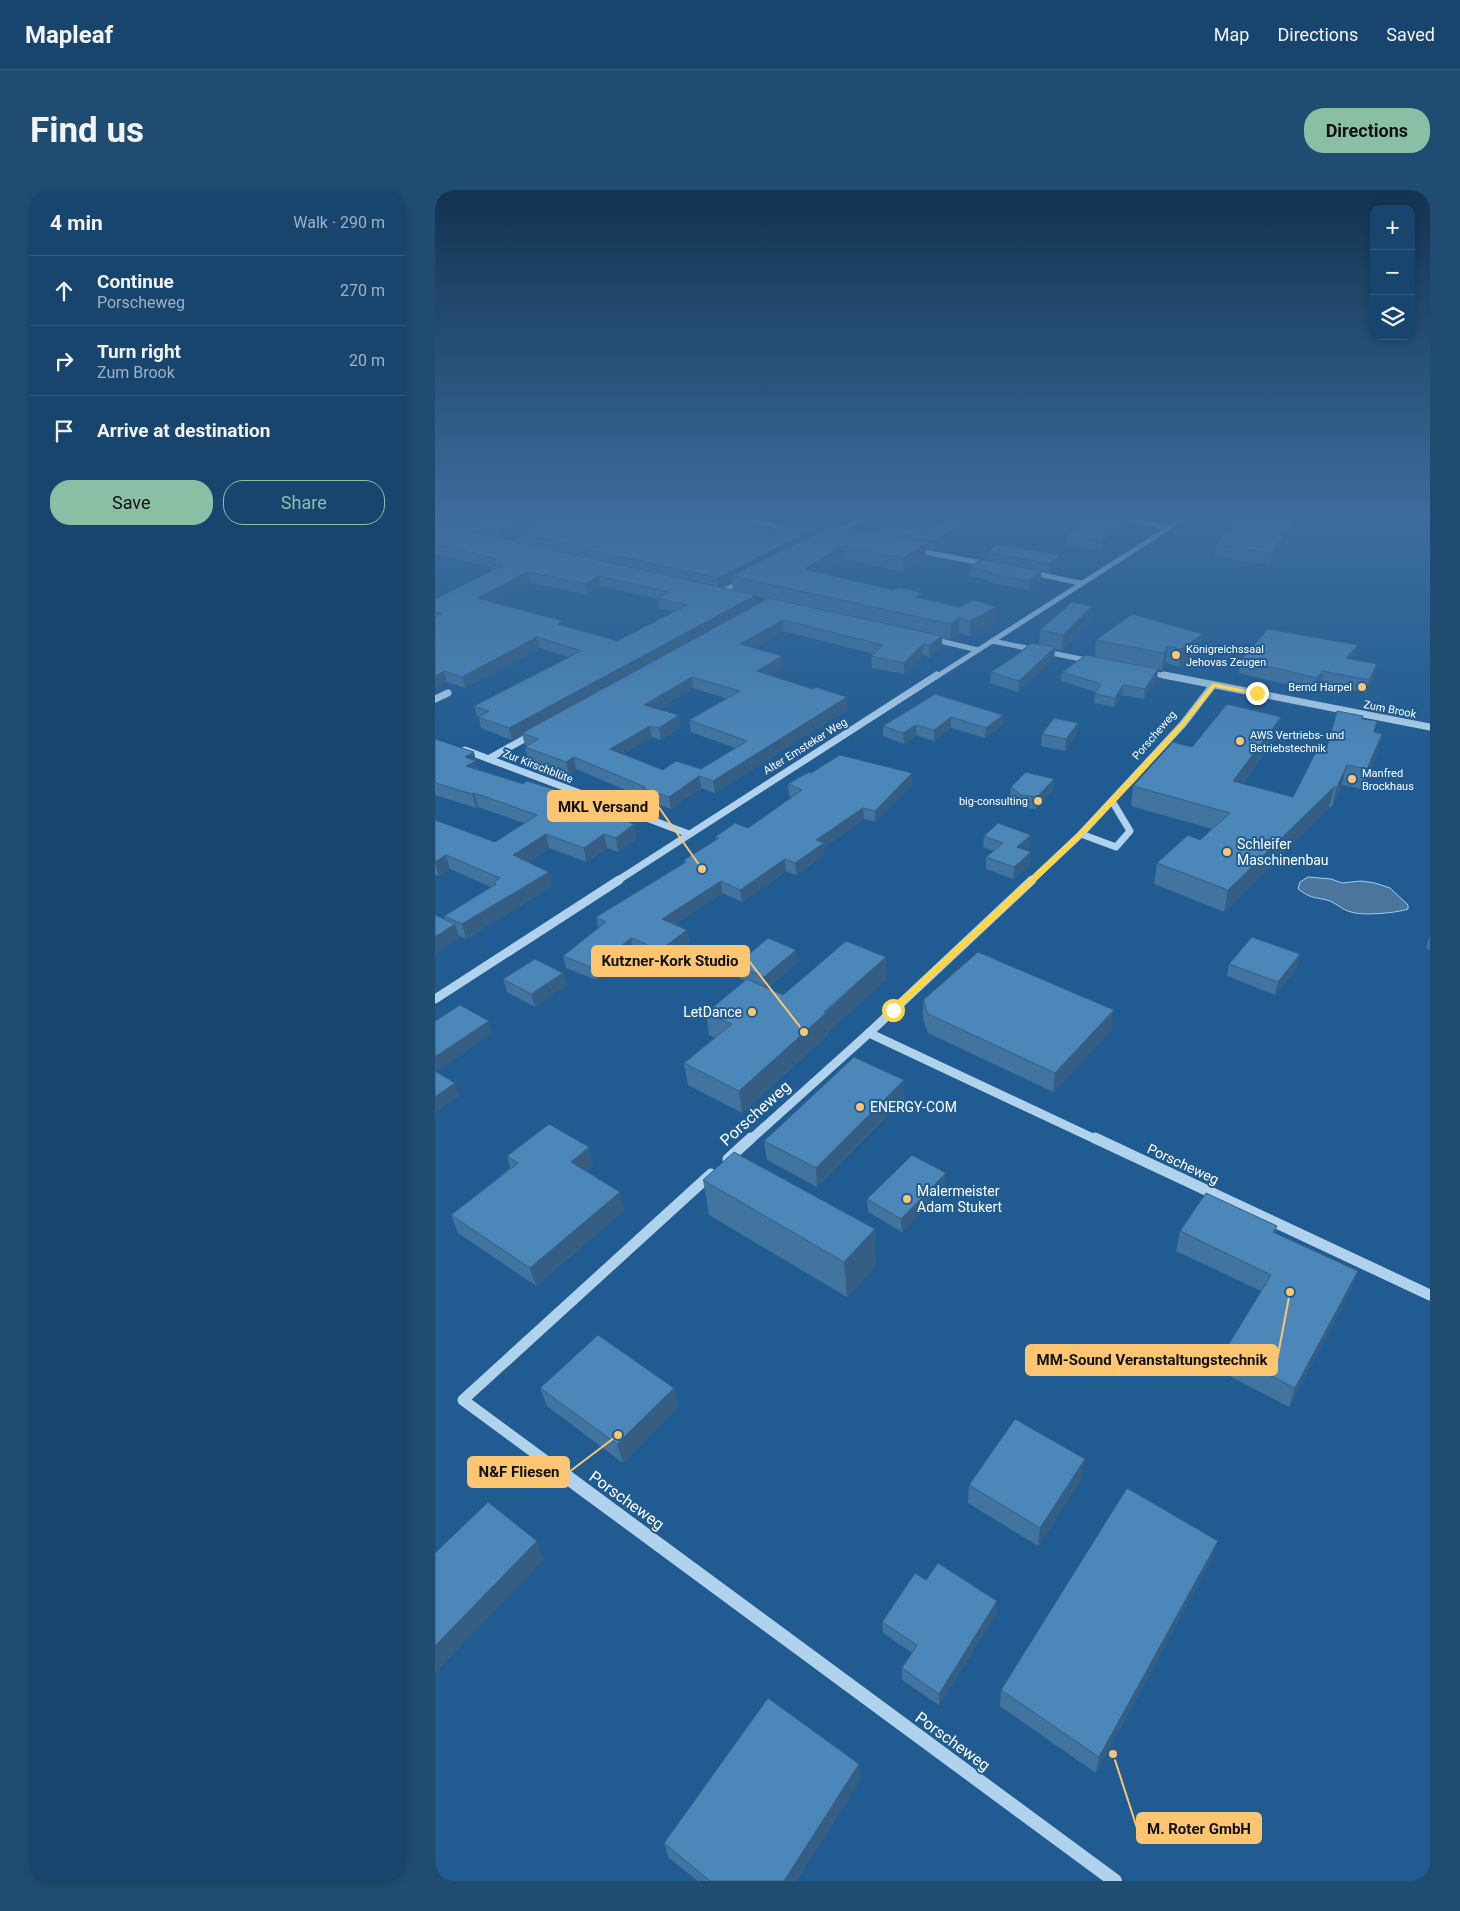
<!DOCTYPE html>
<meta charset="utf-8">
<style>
:root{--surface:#18456d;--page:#214c72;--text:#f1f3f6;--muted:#9fb1c2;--line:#365d80;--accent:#8abfa5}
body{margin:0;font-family:Roboto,sans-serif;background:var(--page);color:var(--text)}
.controls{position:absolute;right:15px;top:15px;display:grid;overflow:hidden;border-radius:10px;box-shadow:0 2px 8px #0003}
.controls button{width:45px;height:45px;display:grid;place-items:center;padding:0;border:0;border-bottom:1px solid var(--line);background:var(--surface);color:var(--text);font:25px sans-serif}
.stop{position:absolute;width:15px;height:15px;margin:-11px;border:4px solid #ffd54a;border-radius:50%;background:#fff}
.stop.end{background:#ffd54a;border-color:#fff;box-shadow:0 1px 5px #0008}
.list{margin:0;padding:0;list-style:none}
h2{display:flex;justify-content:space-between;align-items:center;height:65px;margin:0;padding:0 20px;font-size:21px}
h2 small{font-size:16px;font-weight:400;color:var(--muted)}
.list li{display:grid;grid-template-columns:32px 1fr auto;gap:15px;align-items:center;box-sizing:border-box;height:70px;padding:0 20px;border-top:1px solid var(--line)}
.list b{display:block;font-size:19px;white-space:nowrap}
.list p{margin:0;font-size:16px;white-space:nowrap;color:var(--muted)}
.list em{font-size:16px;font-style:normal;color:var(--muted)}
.actions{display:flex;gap:10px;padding:15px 20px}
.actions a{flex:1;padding:11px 0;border:1px solid var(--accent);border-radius:20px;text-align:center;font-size:18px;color:var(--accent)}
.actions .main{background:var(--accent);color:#111}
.icon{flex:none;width:28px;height:28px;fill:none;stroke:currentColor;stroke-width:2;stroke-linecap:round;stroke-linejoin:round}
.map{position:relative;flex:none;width:995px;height:1691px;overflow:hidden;border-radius:20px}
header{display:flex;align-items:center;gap:30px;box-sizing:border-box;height:70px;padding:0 25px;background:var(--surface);border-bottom:1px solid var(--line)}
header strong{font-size:24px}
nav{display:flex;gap:28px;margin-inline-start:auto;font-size:18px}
.intro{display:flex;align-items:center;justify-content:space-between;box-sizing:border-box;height:120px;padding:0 30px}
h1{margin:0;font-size:35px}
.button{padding:12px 22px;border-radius:20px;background:var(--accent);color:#111;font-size:18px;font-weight:700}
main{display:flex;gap:30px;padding:0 30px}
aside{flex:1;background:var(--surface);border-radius:20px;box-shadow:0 2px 8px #0003}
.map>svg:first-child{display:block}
.water{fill:#4b759a;stroke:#a4ceee}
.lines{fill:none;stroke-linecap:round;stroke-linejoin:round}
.minor-far4{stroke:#b0d2ed;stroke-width:5}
.minor-far3{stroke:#b0d2ed;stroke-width:7}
.minor-far2{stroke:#b0d2ed;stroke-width:9}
.minor-far1{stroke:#b0d2ed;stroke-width:11}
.minor{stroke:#b0d2ed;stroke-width:14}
.wall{fill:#41749f;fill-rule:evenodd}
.shaded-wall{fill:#355e82}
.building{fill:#4c87b9;stroke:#355e82;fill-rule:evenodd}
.route{fill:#ffd54a}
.poi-dot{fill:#fbc571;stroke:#205c91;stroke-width:2}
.labels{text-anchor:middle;stroke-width:4;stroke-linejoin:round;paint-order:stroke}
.far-poi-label{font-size:11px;fill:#fff;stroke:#205c91;text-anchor:start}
.far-street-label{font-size:11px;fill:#fff;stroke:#205c91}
.poi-label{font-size:14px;fill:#fff;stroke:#205c91;text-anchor:start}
.street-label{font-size:14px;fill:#fff;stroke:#205c91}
.near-street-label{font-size:16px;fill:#fff;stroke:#205c91}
.leader{fill:none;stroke:#fbc571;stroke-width:2}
.callout-dot{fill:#fbc571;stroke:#205c91;stroke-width:2}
.callout{fill:#fbc571;stroke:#fbc571;stroke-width:2}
.callout-label{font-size:15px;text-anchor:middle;font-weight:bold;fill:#111}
</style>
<header>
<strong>Mapleaf</strong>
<nav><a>Map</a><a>Directions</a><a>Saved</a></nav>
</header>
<div class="intro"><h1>Find us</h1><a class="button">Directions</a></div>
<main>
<aside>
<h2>4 min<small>Walk · 290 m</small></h2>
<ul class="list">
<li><svg class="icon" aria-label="ahead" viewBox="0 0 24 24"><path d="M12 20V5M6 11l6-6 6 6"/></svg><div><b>Continue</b><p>Porscheweg</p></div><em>270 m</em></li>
<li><svg class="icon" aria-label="right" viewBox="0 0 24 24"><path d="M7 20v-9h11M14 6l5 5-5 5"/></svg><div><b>Turn right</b><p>Zum Brook</p></div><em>20 m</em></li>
<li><svg class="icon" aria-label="arrive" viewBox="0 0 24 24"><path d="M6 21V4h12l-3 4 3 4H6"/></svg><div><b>Arrive at destination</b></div></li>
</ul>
<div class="actions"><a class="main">Save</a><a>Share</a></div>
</aside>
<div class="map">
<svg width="995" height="1691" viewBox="0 0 995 1691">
<rect width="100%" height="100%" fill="#205c91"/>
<path class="water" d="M873,687L896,689L907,693L926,691L940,693L955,698L973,715V719C962,723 928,726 916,722C907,720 900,712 892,710C878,707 875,708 863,699L865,692Z"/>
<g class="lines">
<g class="minor-far4">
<path d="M288,325L356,339"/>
<path d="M661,325L733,337"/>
<path d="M399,343L435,325"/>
<path d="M479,360L552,374"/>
<path d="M594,382L645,393"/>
<path d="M286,402L308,391"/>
<path d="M497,449L543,460"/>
<path d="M557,451L656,471"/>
<path d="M711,482L735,487"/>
<path d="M501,487L754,325"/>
</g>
<g class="minor-far3">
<path d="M729,485L995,537"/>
<path d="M0,509L13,503"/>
<path d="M30,560L254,644"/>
<path d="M55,568L98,544"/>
<path d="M677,611L695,641L681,657L646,644L748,534L778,495"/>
<path d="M182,691L502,485"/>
<path d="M596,691L646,644"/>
</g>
<g class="minor-far2">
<path d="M0,809L184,690"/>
<path d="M434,843L662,950"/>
<path d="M315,950L434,843L597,690"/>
</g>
<g class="minor-far1">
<path d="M660,948L995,1105"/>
<path d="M293,969L316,948"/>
<path d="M119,1277L28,1210L276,984"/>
</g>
<path class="minor" d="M117,1276L680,1691"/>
</g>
<g class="wall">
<path d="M0,325L295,329L339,340L381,343L428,342L441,343V339L498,341V339L514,325H550L500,360L491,358V367L469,382L409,369L387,383L524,417H561V432L535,446L524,443L516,449L507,448V456L494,467L488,465L469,484L437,478L436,466L439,464L348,441L319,458L347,466L348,477L335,485L413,519L280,603L266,598L236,619L209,610V608L141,579L134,584L93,569L90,557L92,556L90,555L87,544L77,550L46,538L44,528L42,527L39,516L134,467L105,458L30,498L12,492L0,498V409L57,381L56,377L0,364ZM81,344L82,353L68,349ZM95,392L152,405L166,396L223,409L224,418L239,422L182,451L129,436L56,412ZM297,392L298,400L286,397ZM321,406L332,409L322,414ZM258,498L293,509L254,530L256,542L300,558L266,579L228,580L188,564L217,547L226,550L245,537L244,525L223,519Z"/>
<path d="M590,325H705L702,327L695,326L694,335L666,361L631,355L632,345L641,338L589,329Z"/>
<path d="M712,325H723L718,330L712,329Z"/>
<path d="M803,325H859L853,332L855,345L835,375L779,366L781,354Z"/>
<path d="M553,362L626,373L615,383L553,370Z"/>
<path d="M535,378L606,381V390L594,400L553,392V390L535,386Z"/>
<path d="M657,416L656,431L627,460L620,459L619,468L583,502L555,493L556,482L604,454L605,440Z"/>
<path d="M697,424L765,461L744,477L731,473L727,480L723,479L722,488L709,509L687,505L679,517L659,513L660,504L661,502L626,491L627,482L660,466L661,450Z"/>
<path d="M923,455L920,467L918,469L939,486L931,503L885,494L879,501L804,483L806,470Z"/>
<path d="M500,504L568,535L550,548L516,538L499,551L481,545L469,554L448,546V536Z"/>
<path d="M846,527L842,546L807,594L858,607L891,561L927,529L939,542L947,544L942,563L927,599L907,595L897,617H894L789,722L719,694L722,673L765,650L777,639L696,616L698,596L757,557Z"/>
<path d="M643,533L642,544L630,561L606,556L607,544Z"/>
<path d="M0,549L42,575L43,580L160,614L161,621L202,648L183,662L172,658L151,672L114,658L93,672L117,696L31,749L23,745L24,748L10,730L9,726L56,697L15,679L4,686L0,685V630L60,652L89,633L43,617L41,618L0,605Z"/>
<path d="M376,583H477V595L440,632L429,629L389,657V665L361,685L351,681L307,712L287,703L240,734L252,740L254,752L227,772L198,760L161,790L131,778L128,766L163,738L161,727L249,673V670L281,650L280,647L313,638L357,607L354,606L353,594Z"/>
<path d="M619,589L618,600L601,619L585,617L575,609L576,597Z"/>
<path d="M549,646L595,656L591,660L596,662L595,674L578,689L551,679V667L558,661L548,657Z"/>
<path d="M995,746V760L991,758Z"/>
<path d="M865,764L862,777L840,805L792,786L794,774Z"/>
<path d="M362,772L333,798L348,805L451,789L392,843L393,845L307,923L253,895L249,873L280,848L274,845L271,823L310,790L302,787L301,775Z"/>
<path d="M128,783L131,795L100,817L72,802L68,789Z"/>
<path d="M488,810L677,839L618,902L493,843L488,829Z"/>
<path d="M469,909L382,997L332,970L329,951Z"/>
<path d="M154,957L158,976L151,981L189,1020L101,1096L23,1043L16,1025L75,978L72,966Z"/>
<path d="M268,990L441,1075L412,1107L274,1025Z"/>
<path d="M510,996L467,1042L433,1022L432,1009Z"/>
<path d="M842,1036L840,1043L923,1081L916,1100L854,1217L785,1181L789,1162L826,1101L741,1061L745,1041Z"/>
<path d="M105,1198H239L243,1217L188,1273L112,1216Z"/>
<path d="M647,1288L603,1356L533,1313L534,1295Z"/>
<path d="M777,1368L661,1583L565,1516L566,1500Z"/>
<path d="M491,1390L562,1422L504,1515L467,1490V1478L477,1463L448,1443L447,1432Z"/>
<path d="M424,1574L425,1590L361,1691H263L234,1668L229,1653Z"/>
</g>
<g class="shaded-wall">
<path d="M103,325H127L80,343L81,344L68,350L66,340Z"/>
<path d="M289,325H295L296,331L287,326Z"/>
<path d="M538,325H550L500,360V351Z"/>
<path d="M718,325H723L718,330Z"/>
<path d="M851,325H859L844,343L846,331Z"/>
<path d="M695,326L694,335L666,361L667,351Z"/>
<path d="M858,332L855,345L835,375L837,363Z"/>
<path d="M381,338V348L296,386L297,392L284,398L283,388Z"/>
<path d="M491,353V367L469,382L468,368Z"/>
<path d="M408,355L409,369L371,394L370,379Z"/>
<path d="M626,365V373L615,383V374Z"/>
<path d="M606,381V390L594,400V391Z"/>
<path d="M93,382L95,392L44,418L42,408Z"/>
<path d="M164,386L166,396L152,405L150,394Z"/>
<path d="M487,403V418L481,407Z"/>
<path d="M321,405L322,415L87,543V544L77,550L74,538Z"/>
<path d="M657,416L656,431L627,460L628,445Z"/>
<path d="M561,417V432L535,446V431Z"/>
<path d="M524,428V443L516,449V434Z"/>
<path d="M348,430V441L306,465L305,454Z"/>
<path d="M128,431L130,442L123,434Z"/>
<path d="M768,444L765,461L744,477L746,459Z"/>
<path d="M507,446V456L494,467V456Z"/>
<path d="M102,447L105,458L30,498L27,487Z"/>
<path d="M488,454V465L469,484V473Z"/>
<path d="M923,455L920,467L908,480L911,468Z"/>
<path d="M733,456L731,473L727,480L729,463Z"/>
<path d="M620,457L619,468L583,502L584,491Z"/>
<path d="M347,466L348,477L323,492L322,481Z"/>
<path d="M942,474L939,486L931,503L934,490Z"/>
<path d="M723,479L722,488L709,509L710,499Z"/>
<path d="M9,481L12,492L0,498V486Z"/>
<path d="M888,481L885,494L879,501L882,488Z"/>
<path d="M257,487L258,498L210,527L209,515Z"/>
<path d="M688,495L687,505L679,517L680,508Z"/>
<path d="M412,507L413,519L280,603L278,591Z"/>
<path d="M244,525L245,537L226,550L224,538Z"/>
<path d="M568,525V535L550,548L551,538Z"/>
<path d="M516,527V538L499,551V540Z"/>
<path d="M846,527L842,546L794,611L798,591Z"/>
<path d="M643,533L642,544L630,561L631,549Z"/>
<path d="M481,535V545L469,554L468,543Z"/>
<path d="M215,536L217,547L177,570L175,559Z"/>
<path d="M947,544L942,563L927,599L932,579Z"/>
<path d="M39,562L44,585L34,590L30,567Z"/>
<path d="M139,567L141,579L134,584L131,572Z"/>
<path d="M912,575L907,595L897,617L902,597Z"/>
<path d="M477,583V595L440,632V621Z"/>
<path d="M264,586L266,598L236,619L234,607Z"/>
<path d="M619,589L618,600L601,619L602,607Z"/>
<path d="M899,597L894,617L789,722L793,700Z"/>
<path d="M39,603L43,617L41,618L37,604Z"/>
<path d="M160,614L163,628L154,618Z"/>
<path d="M428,618L429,629L389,657V665L361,685L360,673L381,650Z"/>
<path d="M199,634L202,648L183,662L181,648Z"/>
<path d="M111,644L114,658L81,679L78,665Z"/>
<path d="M169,644L172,658L151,672L149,658Z"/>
<path d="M596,645L595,656L582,669V657Z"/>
<path d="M596,662L595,674L578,689L579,677Z"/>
<path d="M11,665L15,679L4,686L0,672Z"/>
<path d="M350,669L351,681L307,712L305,700Z"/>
<path d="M114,682L117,696L31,749L27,734Z"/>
<path d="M286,691L287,703L229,741L227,729Z"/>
<path d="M20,734L24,748L0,765V747Z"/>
<path d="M252,740L254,752L227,772L225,760Z"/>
<path d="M196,748L198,760L161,790L158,778Z"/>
<path d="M361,760L362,772L330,800L329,787Z"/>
<path d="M865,764L862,777L840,805L843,792Z"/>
<path d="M451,767V789L392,843L393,845L307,923L304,901Z"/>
<path d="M128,783L131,795L100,817L96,804Z"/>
<path d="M679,820L677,839L618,902L620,883Z"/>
<path d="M54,831L57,843L0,883V867Z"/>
<path d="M469,890V909L382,997L381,978Z"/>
<path d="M20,893L24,906L0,923V907Z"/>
<path d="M154,957L158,976L141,990L136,972Z"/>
<path d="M511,983L510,996L467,1042L466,1029Z"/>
<path d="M185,1002L189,1020L101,1096L95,1078Z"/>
<path d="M440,1039L441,1075L412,1107L409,1072Z"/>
<path d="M923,1081L916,1100L854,1217L860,1198Z"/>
<path d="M239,1198L243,1217L188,1273L182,1254Z"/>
<path d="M650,1269L647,1288L603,1356L605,1338Z"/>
<path d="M102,1351L109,1369L0,1483V1456Z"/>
<path d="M783,1351L777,1368L661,1583L664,1567Z"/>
<path d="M562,1411V1422L504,1515V1504Z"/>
<path d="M424,1574L425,1590L361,1691H349Z"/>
</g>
<g class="building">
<path d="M0,325H103L66,340L0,326Z"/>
<path d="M123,325H289L287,326L339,340L352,333L381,338L283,388L80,343Z"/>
<path d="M514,325H538L500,351L441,339L453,332L501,342L498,339Z"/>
<path d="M618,325H689L695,326L667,351L632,345L651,330Z"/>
<path d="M803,325H851L846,331L858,332L837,363L781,354Z"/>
<path d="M0,334L321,405L74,538L43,527L54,521L39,516L146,461L102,447L27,487L9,481L0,486V427L7,423L0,422V409L68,375L55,373L62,369L0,354ZM93,382L150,394L164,386L234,402L223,408L252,415L182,451L123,434L128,431L42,408Z"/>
<path d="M396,336L428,342L430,341L491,353L468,368L408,355L370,379L459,400L463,397L487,403L481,407L524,417L539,410L561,417L535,431L524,428L516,434L296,386Z"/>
<path d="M562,354L626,365L615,374L553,362Z"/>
<path d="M545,369L606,381L594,391L554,384L556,382L535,378Z"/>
<path d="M334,408L507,446L494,456L488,454L469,473L436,466L448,455L348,430L305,454L347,466L322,481L378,499L381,497L412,507L278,591L264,586L234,607L207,598L210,597L139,567L131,572L90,557L103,549L87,543ZM257,487L305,501L254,530L312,551L266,579L241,571L228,580L175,559L215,536L224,538L244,525L209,515Z"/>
<path d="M637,412L657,416L628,445L605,440Z"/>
<path d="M697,424L768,444L746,459L733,456L729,463L661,450Z"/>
<path d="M833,439L923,455L911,468L942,474L934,490L888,481L882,488L806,470Z"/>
<path d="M596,453L620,457L584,491L556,482L583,464Z"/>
<path d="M651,465L723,479L710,499L688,495L680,508L660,504L666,494L627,482Z"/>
<path d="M500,504L568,525L551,538L516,527L499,540L481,535L468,543L448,536Z"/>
<path d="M792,514L846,527L798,591L858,607L882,560L891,561L902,521L928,526L927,529L942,531L939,542L947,544L932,579L912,575L902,597H899L793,700L722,673L753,645L765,650L795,623L698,596L738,552L757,557Z"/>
<path d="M619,528L643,533L631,549L607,544Z"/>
<path d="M0,549L39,562L30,567L41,571L31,576L88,594L92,591L137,605L160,614L154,618L199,634L181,648L169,644L149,658L111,644L78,665L114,682L27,734L9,726L61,694L58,692L65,688L11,665L0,672V630L60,652L102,625L39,603L37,604L0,593Z"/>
<path d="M405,565L477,583L440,621L428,618L381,650L389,653L360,673L350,669L305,700L286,691L227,729L252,740L225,760L196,748L158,778L128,766L171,732L161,727L251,672L249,670L284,648L280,647L300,633L313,638L367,600L353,594L374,582L376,583Z"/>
<path d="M591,582L619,589L602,607L586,605L576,597Z"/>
<path d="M563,633L596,645L582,657L596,662L579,677L551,667L568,653L549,646Z"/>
<path d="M0,725L20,734L0,747Z"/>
<path d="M817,747L865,764L843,792L794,774Z"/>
<path d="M333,748L361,760L329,787L301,775Z"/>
<path d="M411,751L451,767L389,822L391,823L304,901L249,873L297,834L271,823L312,789L348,805Z"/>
<path d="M543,762L679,820L620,883L493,824L488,810Z"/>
<path d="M100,769L128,783L96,804L68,789Z"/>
<path d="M25,815L54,831L0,867V831Z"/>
<path d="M419,867L469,890L381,978L329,951Z"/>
<path d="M0,881L20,893L0,907Z"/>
<path d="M114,934L154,957L136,972L185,1002L95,1078L16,1025L83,973L72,966Z"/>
<path d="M299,962L440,1039L409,1072L268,990Z"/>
<path d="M477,965L511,983L466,1029L432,1009Z"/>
<path d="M771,1003L842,1036L838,1042L923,1081L860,1198L789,1162L836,1085L745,1041Z"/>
<path d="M163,1145L239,1198L182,1254L105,1198Z"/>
<path d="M580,1229L650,1269L605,1338L534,1295Z"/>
<path d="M692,1298L783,1351L664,1567L566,1500Z"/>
<path d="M53,1312L102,1351L0,1456V1363Z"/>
<path d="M503,1373L562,1411L504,1504L467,1478L482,1455L447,1432L480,1383L491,1390Z"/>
<path d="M333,1508L424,1574L349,1691H275L229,1653Z"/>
</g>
<linearGradient id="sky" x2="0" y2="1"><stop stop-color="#123350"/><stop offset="0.58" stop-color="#3c6c9d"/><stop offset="1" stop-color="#3c6c9d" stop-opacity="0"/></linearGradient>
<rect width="995" height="561" fill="url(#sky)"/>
<path class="route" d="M778,493L824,503L822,505L780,497C687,618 571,718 461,822H455V818L643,643L746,533Z"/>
<g class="poi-dot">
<circle cx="741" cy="465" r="5"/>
<circle cx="927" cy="497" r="5"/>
<circle cx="805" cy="551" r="5"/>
<circle cx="917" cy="589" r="5"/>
<circle cx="603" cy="611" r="5"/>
<circle cx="792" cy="662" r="5"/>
<circle cx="317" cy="822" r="5"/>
<circle cx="425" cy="917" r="5"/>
<circle cx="472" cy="1009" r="5"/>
</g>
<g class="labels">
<g class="far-poi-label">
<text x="751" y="463">Königreichssaal<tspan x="751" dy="13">Jehovas Zeugen</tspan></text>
<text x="917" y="501" text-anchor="end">Bernd Harpel</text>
<text x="815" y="549">AWS Vertriebs- und<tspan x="815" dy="13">Betriebstechnik</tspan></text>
<text x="927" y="587">Manfred<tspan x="927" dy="13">Brockhaus</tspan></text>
<text x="593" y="615" text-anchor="end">big-consulting</text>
</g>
<g class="far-street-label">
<text transform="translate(955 519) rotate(11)" y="4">Zum Brook</text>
<text transform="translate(719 545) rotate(-49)" y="4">Porscheweg</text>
<text transform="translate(370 556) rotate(-32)" y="4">Alter Emsteker Weg</text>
<text transform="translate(103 576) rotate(21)" y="4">Zur Kirschblüte</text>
</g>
<g class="poi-label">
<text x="802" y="659">Schleifer<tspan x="802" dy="16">Maschinenbau</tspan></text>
<text x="307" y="827" text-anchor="end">LetDance</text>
<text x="435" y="922">ENERGY-COM</text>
<text x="482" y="1006">Malermeister<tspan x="482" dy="16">Adam Stukert</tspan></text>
</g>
<g class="street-label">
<text transform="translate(748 974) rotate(25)" y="5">Porscheweg</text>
</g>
<g class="near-street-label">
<text transform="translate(320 923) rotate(-42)" y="6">Porscheweg</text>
<text transform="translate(192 1310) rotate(36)" y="6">Porscheweg</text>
<text transform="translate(518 1551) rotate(36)" y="6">Porscheweg</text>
</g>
</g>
<path class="leader" d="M267 679L223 616M369 842L314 771M855 1102L842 1170M183 1245L134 1282M678 1564L702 1638"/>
<g class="callout-dot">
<circle cx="267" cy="679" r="5"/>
<circle cx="369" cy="842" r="5"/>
<circle cx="855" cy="1102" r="5"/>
<circle cx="183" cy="1245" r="5"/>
<circle cx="678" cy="1564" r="5"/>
</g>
<g class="callout">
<rect x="113" y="601" width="110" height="30" rx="5"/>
<rect x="157" y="756" width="157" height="30" rx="5"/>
<rect x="591" y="1155" width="251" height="30" rx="5"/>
<rect x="33" y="1267" width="101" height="30" rx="5"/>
<rect x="702" y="1623" width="124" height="30" rx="5"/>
</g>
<g class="callout-label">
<text x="168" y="622">MKL Versand</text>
<text x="235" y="776">Kutzner-Kork Studio</text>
<text x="717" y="1175">MM-Sound Veranstaltungstechnik</text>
<text x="84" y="1287">N&amp;F Fliesen</text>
<text x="764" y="1644">M. Roter GmbH</text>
</g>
</svg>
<div class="controls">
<button>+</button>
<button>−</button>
<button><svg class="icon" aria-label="layers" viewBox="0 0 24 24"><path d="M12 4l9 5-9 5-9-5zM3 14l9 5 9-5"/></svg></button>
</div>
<div class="stop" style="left:458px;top:820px"></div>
<div class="stop end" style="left:822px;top:503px"></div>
</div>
</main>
